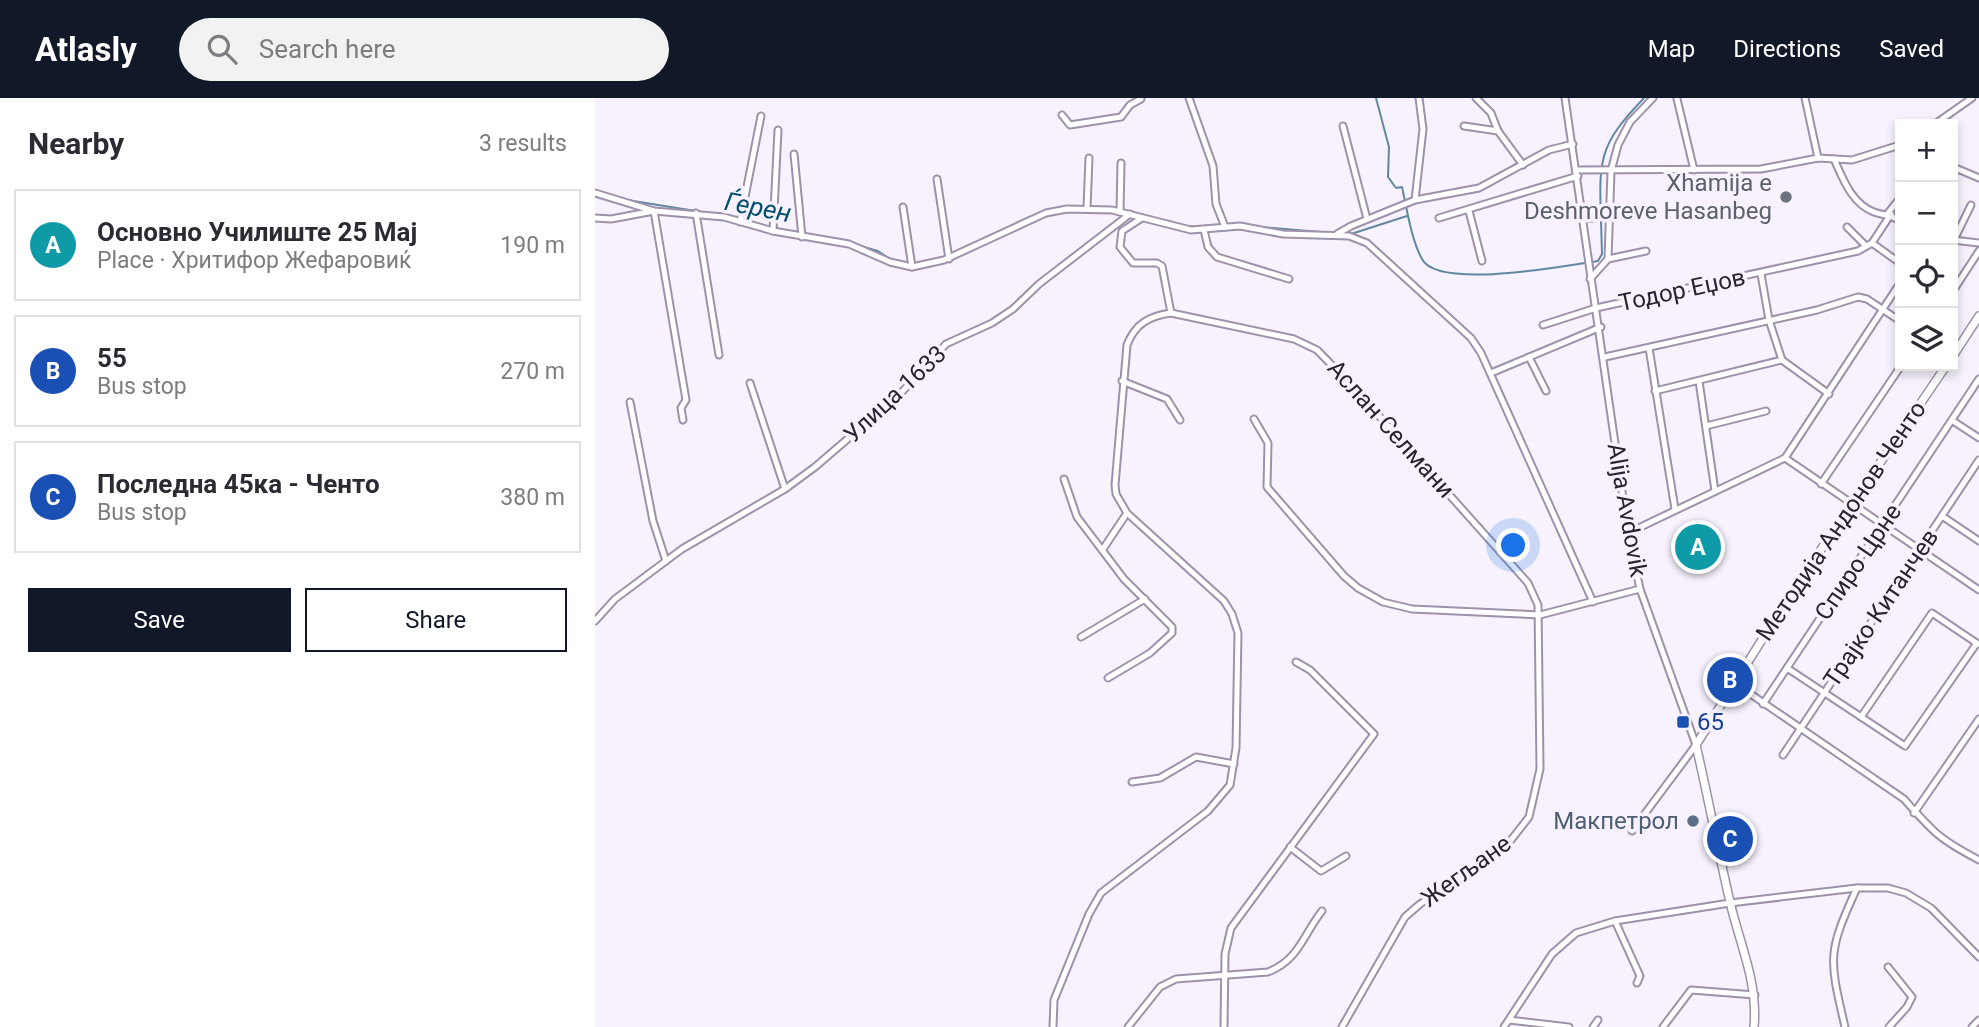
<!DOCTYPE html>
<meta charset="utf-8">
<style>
:root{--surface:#fff;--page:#f2f2f3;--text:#2b2b33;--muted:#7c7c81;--line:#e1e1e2;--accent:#111827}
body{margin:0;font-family:Roboto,sans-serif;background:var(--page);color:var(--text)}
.controls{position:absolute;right:21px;top:21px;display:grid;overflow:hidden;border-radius:0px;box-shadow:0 4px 10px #0003}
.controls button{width:63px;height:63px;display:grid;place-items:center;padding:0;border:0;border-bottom:2px solid var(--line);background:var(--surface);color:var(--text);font:35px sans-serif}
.you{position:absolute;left:919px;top:448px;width:24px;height:24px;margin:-18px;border:5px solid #fff;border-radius:50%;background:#1a73e8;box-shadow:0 0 0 10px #1a73e833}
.badge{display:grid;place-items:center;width:46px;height:46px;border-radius:50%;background:var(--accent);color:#fff;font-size:23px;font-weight:700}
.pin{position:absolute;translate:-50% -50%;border:4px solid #fff;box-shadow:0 2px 7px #0006}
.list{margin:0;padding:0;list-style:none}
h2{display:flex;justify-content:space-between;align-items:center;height:91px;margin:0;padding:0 28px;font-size:30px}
h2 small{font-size:23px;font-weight:400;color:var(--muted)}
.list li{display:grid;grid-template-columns:46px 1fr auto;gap:21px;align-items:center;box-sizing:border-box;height:112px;margin:0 14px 14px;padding:0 14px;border:2px solid var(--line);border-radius:0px}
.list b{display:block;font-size:26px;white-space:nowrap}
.list p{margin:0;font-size:23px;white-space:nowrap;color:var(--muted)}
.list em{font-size:23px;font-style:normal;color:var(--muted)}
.actions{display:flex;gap:14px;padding:21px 28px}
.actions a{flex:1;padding:16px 0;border:2px solid var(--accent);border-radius:0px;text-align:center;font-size:24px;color:var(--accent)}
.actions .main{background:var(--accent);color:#fff}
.icon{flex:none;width:38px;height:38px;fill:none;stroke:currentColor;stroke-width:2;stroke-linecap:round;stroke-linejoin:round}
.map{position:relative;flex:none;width:1384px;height:929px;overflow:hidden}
header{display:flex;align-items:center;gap:42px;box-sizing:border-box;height:98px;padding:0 35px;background:var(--accent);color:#fff}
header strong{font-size:33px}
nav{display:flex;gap:38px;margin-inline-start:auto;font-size:24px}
.search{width:490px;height:63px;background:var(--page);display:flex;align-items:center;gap:18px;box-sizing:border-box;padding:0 24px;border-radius:38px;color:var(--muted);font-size:26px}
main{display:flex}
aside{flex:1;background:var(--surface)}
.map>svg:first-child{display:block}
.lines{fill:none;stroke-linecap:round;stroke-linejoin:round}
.stream{stroke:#6288a1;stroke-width:2}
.minor-casing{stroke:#9e91ab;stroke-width:9}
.secondary-casing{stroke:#9e91ab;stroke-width:10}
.minor{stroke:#fff;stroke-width:5}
.secondary{stroke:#fff;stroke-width:7}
.worship-dot{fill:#6b7280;stroke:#f7f2fd;stroke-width:2.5}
.transit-dot{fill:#1a4fb4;stroke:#f7f2fd;stroke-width:2.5}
.service-dot{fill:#5c6f8a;stroke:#f7f2fd;stroke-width:2.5}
.labels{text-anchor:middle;stroke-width:7;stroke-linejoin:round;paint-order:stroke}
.worship-label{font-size:24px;fill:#5b616d;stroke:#f7f2fd;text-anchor:end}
.street-label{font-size:24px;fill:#29242f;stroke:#f7f2fd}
.transit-label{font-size:24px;fill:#164399;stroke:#f7f2fd;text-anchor:start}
.service-label{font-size:24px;fill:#4e5e75;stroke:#f7f2fd;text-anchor:end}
.water-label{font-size:26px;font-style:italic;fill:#02506f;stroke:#f7f2fd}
</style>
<header>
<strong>Atlasly</strong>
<div class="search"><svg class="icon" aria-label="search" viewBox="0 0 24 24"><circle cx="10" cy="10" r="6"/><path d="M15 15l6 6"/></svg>Search here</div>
<nav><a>Map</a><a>Directions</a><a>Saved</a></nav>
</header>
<main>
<aside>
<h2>Nearby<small>3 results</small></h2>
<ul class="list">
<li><span class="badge" style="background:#0f9aa8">A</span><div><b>Основно Училиште 25 Мај</b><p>Place · Хритифор Жефаровиќ</p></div><em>190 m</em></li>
<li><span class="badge" style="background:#1a4fb4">B</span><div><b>55</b><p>Bus stop</p></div><em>270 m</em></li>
<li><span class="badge" style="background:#1a4fb4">C</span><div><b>Последна 45ка - Ченто</b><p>Bus stop</p></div><em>380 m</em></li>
</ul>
<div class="actions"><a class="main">Save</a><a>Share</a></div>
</aside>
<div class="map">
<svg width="1384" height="929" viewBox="0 0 1384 929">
<rect width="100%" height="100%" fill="#f7f2fd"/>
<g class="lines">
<g class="stream">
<path d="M781,0L794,49L793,79L801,90L807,89C812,111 816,141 827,161C843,192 970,168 1003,163L1007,156L1006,122"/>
<path d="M32,102L113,115"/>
<path d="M461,111L473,109"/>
<path d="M1006,117C1003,57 1008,43 1049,0"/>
<path d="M631,126L737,135"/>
<path d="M589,128L601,129"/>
<path d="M614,128L625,127"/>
<path d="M756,136L812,118"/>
<path d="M262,147L283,153L295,161"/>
</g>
<defs>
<g id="minor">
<path d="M594,0L618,68L621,106L630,129"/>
<path d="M881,0L896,15L903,33"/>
<path d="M970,0L1033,435L1045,491L1101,647L1037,733"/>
<path d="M1210,0L1223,60"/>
<path d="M1082,1L1099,72"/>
<path d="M467,17L475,27L526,19L535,7L546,1"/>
<path d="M1340,26L1377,0"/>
<path d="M748,28L772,121"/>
<path d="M869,28L903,33L928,67"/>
<path d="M199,56L207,139"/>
<path d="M1239,61C1248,81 1257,106 1279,114C1290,118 1295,116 1305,123"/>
<path d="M1358,69L1384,80"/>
<path d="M982,72L1166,71L1223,60L1257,62L1305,47"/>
<path d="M342,81L354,161"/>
<path d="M0,95L59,113L129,119L178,133L254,146L295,164L317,169L349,162L451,115L472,111L517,112L596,132L645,128L688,136L754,138L772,145L876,240L886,255L998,504"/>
<path d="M820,102L828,31L824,0"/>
<path d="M308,109L317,169"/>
<path d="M492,110L494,60"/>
<path d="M874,113L887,163"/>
<path d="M525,114L526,65"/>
<path d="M101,115L124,257"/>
<path d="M1293,115L1305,100"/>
<path d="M1296,116L1277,145L1305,165"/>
<path d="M0,120L16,121L59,113L91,302L86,310L88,322"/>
<path d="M547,120L527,133L525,149L538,165H562L567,168L576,215"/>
<path d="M844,120L983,78"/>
<path d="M989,121L1015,118"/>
<path d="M145,124L166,18"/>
<path d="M1252,129L1271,148"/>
<path d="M609,132L613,149L622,159L694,181"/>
<path d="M178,133L183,32"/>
<path d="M742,136L756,128L820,102L884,90L954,52L978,46"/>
<path d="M1358,142L1384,145"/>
<path d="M1359,142L1376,107"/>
<path d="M1013,161L1051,153"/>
<path d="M1166,176L1174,222L1187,262L1234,296"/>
<path d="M995,181L1013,161L1016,73L1023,47L1035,24L1058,0"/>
<path d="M1358,193L1384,153"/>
<path d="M948,227L1001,210L1263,153L1277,145"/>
<path d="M1054,250L1080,411"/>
<path d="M934,259L951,293"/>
<path d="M1010,259L1222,212L1263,199L1272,201L1305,223"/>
<path d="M896,275L1006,229"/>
<path d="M527,283L572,301L585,322"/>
<path d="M1104,283L1120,393"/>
<path d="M155,285L190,391"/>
<path d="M1060,293L1187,262"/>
<path d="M35,304L58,423L71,463"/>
<path d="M659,321L673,345L672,389L749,478L763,490L788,504L817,511L945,517L1045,491"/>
<path d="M1358,323L1384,340"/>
<path d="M1111,328L1171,313"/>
<path d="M1190,360L1384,492"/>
<path d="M1190,360L1305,185"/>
<path d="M469,381L482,419L529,481L577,529V535L555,555L513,580"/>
<path d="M1226,386L1306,268"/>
<path d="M1347,418L1384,443"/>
<path d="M1033,435L1190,360"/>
<path d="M508,451L532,415"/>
<path d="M0,523L20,501L87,451L190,391L220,369L305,296L351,246L397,225L418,211L444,186L535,116"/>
<path d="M486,539L550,501"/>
<path d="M1192,570L1310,648L1382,545"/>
<path d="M1138,584L1309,701C1338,734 1344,741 1384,762"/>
<path d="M1168,606L1384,281"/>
<path d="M1266,619L1337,515L1383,546"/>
<path d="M1188,657L1384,362"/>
<path d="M537,684L565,680L601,659L639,666"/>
<path d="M1319,715L1384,621"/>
<path d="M695,749L726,773L751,758"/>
<path d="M1020,823L1045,878L1042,885"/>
<path d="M1293,869L1317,899L1312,909L1294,929"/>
<path d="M914,922L974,929"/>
<path d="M458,929L459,902L494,816L506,795L613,713L635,687L641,650L643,535L637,516L629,503L532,415L521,396L520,387L532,247C540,226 554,218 576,215L699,241L722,252L760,291L933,485L943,507L945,671L934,719L909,751L825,806L810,819L747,929"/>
<path d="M533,929L565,889L581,881L673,874C704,862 708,837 727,813"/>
<path d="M629,929L630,856L636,830L779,636L715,572L701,564"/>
<path d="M909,929L957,856L981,835L1020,823L1135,805L1262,790H1293L1311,795L1336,810L1384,859"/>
<path d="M998,929L1003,922"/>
<path d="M1068,929L1096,892L1160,897"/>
<path d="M1250,929C1234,860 1232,855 1262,790"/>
<path d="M1377,929L1384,922"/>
</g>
<g id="secondary">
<path d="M1358,258L1384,218"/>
<path d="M1159,929C1163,884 1145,847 1135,804C1123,752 1113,699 1101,647L1195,497L1351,268"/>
</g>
</defs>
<use href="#minor" class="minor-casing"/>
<use href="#secondary" class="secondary-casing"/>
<use href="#minor" class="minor"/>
<use href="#secondary" class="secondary"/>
</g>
<circle class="worship-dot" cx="1191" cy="99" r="7"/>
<rect class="transit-dot" x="1081" y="617" width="14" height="14" rx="3.5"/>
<circle class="service-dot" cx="1098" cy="723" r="7"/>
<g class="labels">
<g class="worship-label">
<text x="1177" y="93">Xhamija e<tspan x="1177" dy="28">Deshmoreve Hasanbeg</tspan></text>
</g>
<g class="street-label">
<text transform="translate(1087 192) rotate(-12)" y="8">Тодор Еџов</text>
<text transform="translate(300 296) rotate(-43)" y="8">Улица 1633</text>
<text transform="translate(796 331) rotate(48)" y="8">Аслан Селмани</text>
<text transform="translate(1032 412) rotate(80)" y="8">Alija Avdovik</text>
<text transform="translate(1246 423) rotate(-56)" y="8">Методија Андонов Ченто</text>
<text transform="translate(1263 464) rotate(-56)" y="8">Спиро Црне</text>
<text transform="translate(1286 510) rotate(-56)" y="8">Трајко Китанчев</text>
<text transform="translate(871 773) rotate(-36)" y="8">Жегљане</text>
</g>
<g class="transit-label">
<text x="1102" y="632">65</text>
</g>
<g class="service-label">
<text x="1084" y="731">Макпетрол</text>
</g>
<g class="water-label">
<text transform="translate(163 109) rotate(11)" y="9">Ѓерен</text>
</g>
</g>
</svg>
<div class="controls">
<button>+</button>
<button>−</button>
<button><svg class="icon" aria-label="locate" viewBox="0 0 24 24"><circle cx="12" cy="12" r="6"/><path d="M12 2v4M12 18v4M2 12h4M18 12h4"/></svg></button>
<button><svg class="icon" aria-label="layers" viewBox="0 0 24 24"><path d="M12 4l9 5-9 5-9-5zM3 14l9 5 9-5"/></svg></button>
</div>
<div class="you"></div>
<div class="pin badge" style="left:1103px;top:449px;background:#0f9aa8">A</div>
<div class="pin badge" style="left:1135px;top:582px;background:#1a4fb4">B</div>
<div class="pin badge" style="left:1135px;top:741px;background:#1a4fb4">C</div>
</div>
</main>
